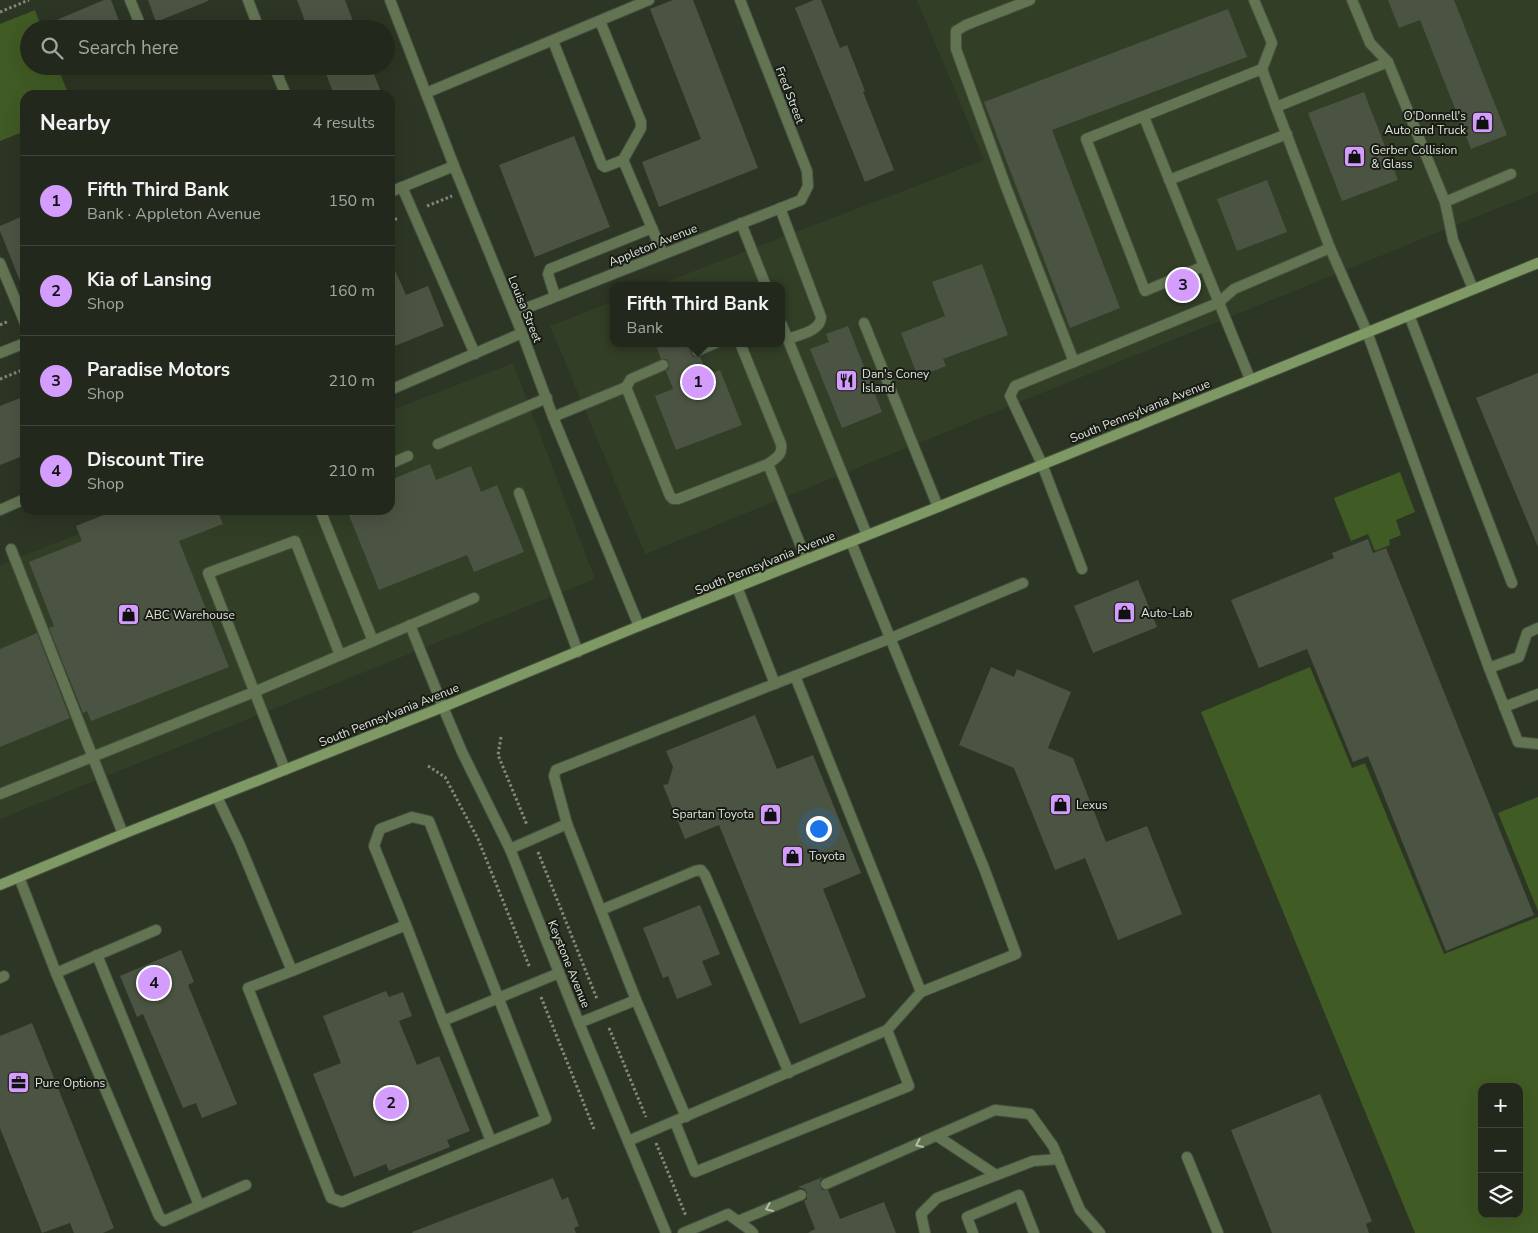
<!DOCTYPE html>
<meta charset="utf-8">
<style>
:root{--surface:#22281b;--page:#2e3428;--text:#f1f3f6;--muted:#a2a6a3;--line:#3f443a;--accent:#d49cfc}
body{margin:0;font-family:"Nunito Sans",sans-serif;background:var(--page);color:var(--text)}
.controls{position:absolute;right:15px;bottom:15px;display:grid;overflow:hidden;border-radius:10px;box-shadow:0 5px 20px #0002}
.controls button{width:45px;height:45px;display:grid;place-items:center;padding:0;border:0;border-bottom:1px solid var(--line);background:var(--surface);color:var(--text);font:25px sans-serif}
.you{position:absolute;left:818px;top:828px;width:18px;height:18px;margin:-12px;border:4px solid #fff;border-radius:50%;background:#1a73e8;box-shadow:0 0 0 8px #1a73e833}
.badge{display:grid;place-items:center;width:32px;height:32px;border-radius:50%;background:var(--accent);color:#111;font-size:16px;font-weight:700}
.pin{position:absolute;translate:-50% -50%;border:2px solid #fff;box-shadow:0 1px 5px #0006}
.popup{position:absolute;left:610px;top:282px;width:175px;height:65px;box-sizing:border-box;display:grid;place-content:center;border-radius:10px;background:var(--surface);filter:drop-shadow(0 1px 4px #0005);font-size:16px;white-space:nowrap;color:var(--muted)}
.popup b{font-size:19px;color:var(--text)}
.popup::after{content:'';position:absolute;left:50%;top:100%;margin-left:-10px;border:10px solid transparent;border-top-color:var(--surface)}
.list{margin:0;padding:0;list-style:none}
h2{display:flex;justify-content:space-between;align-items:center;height:65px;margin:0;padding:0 20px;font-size:21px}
h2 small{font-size:16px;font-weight:400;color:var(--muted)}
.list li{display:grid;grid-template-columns:32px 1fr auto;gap:15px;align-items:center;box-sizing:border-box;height:90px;padding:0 20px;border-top:1px solid var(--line)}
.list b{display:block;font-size:19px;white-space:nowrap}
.list p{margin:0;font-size:16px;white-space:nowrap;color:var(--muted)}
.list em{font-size:16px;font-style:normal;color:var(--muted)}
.icon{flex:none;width:28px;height:28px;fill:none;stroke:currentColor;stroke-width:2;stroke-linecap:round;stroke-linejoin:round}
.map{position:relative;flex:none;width:1538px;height:1233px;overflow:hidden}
.search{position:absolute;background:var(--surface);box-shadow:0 5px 20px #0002;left:20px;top:20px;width:375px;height:55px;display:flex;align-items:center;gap:12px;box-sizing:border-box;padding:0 18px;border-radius:28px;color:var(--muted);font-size:19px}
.panel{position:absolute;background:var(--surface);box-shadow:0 5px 20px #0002;left:20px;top:90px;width:375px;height:425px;border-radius:15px}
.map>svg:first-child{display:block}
.built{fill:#323e26}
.green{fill:#415b24;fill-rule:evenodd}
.building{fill:#4b5442}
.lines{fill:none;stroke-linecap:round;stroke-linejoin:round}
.lane-casing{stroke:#495241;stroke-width:12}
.street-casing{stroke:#495241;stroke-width:12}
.secondary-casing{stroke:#495241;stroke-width:12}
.path{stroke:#82897b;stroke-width:3;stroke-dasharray:2.5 2.5;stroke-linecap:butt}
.lane{stroke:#637453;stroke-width:10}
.street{stroke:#637453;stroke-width:10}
.secondary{stroke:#7e9964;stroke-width:10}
.oneway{stroke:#b4bdab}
.labels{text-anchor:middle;stroke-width:4;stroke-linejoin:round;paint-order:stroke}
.street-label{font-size:12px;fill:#dfe5da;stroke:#181c14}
.poi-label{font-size:12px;fill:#dfe5da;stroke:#181c14;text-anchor:start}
</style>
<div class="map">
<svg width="1538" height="1233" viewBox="0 0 1538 1233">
<rect width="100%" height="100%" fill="#2d3624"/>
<g class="built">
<path d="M917,0H1538V192L645,554L550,326L614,301V343H782V286H655L984,160Z"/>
<path d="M513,363L595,579L0,819V565L139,510H390V411Z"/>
</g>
<g class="green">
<path d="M35,10L42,29H29V66H57L69,95H25V131L0,141V24Z"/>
<path d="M1400,472L1415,512L1396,520L1401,535L1389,540L1390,545L1375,551L1368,534L1351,541L1334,498Z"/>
<path d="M1310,667L1352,768L1365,763L1444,954L1538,917V1233H1415L1201,712ZM1482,1087H1519V1214H1482Z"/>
<path d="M1538,797V911L1498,813Z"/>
</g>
<g class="building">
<path d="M104,0H111L122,29H35Z"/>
<path d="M148,0H208V1L156,22Z"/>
<path d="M297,0H345L356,29H308Z"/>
<path d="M673,0H693L758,168L659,207L642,162L701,139L650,9Z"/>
<path d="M814,0H821L840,48L847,45L865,91L863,92L894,170L865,182L795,8Z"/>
<path d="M1388,0H1454L1507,135L1471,149L1420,20L1399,28Z"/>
<path d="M1228,9L1247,57L1052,130L1120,308L1070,328L984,102Z"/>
<path d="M323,66H371L382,95H334Z"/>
<path d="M1364,92L1398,180L1342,201L1308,113Z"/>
<path d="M574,136L610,227L535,257L499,165Z"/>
<path d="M1267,180L1287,232L1237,251L1217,199Z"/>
<path d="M25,215V291H24L0,231V226Z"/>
<path d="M390,259L406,295L428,286L444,326L390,348Z"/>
<path d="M982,264L1008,335L943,359L946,366L918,377L901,333L945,316L932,282Z"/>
<path d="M848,326L882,412L842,428L810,349L829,342L826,334Z"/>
<path d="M655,343H694L690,350L691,353L693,357H700L707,375L720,370L742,425L676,450L655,396L673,389L666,371L669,369V363L667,359H661Z"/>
<path d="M1538,373V547L1476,398Z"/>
<path d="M25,396V455L0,465V406Z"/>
<path d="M430,464L436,480L471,466L481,492L497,485L524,552L474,572L467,555L379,590L347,510H390V480Z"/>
<path d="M116,510H217L223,524L179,541L229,667L91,721L87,711L83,713L49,628L54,626L29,562L82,541L76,526Z"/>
<path d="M1368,539L1373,553L1386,548L1534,915L1446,951L1368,756L1353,762L1307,649L1259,668L1231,600L1334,558L1332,553Z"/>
<path d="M1138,580L1157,627L1093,653L1074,606Z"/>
<path d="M37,633L70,718L0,747V649Z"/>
<path d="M991,667L1014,677L1017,669L1071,692L1048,748L1073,758L1106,842L1147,826L1182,914L1118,940L1085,858L1055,870L1014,768L959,745Z"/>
<path d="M755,715L777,769L813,755L861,873L823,889L866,997L800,1024L719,825L685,839L663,785L668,784L673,767L666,751Z"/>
<path d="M700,905L720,954L702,961L712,985L677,999L668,976L663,978L643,928Z"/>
<path d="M181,950L194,982L188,985L237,1104L202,1118L196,1103L183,1108L143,1014L137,1017L120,976Z"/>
<path d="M386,991L389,997L403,992L412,1016L399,1021L417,1065L439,1056L470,1131L447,1140L450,1147L389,1171L386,1164L354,1177L313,1074L341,1063L323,1016Z"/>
<path d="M32,1023L114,1228L103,1233H74L70,1223L42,1233L0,1128V1036Z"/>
<path d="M1320,1094L1372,1221L1366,1224L1369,1233H1272L1231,1130Z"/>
<path d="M823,1177L820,1180V1186L822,1190H828L840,1219L884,1202L896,1233H808L815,1229L804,1201L807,1199V1193L805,1189L798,1187Z"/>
<path d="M553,1178L562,1200L568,1197L579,1226L574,1228L576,1233H413L412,1232Z"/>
</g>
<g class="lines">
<defs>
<g id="lane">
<path d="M130,0L142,29"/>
<path d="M248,0L259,29"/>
<path d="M1030,0L966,25L956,31V49L1006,187L1074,362"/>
<path d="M1254,0L1272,43L1262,69"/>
<path d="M1352,0L1370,43L1388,62L1445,202L1453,240L1473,289"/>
<path d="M600,21L641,122V128L623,160L663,254"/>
<path d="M553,41L602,165L605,167L623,160"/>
<path d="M1388,62L1276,107L1330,248L1367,332L1489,668L1518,742L1538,744"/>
<path d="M158,66L159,69"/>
<path d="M274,66L285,93"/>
<path d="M426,93L649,0"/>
<path d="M1144,117L1204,266"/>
<path d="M1169,180L1287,134"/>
<path d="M402,187L475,354"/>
<path d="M1445,202L1511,174"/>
<path d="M780,208L821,317C821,331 799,335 787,339"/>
<path d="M741,223L766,286"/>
<path d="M0,263L25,323"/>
<path d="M555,296L548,274L550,269L652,228"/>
<path d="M1409,315L1512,583"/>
<path d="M864,323L938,507"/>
<path d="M782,325L867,535"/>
<path d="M740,343L781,444C783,455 776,458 768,464"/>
<path d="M697,351L716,343"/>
<path d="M1250,379L1204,266L1145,291L1086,139L1262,69L1276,107"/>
<path d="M626,387L631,379L663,365"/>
<path d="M390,390L522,333"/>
<path d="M553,417L626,387L670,496L673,499H678L768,464L806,559"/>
<path d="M438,444L547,398"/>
<path d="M390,464L408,456"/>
<path d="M519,493L578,652"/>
<path d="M0,510L25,499"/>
<path d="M320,510L373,641"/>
<path d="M11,549L123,834"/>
<path d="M1082,569L1042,464L1010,396L1015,386L1218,303L1234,289L1330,248"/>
<path d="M737,587L775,684"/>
<path d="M410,625L443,707"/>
<path d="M1489,668L1519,657L1527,633L1538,628"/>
<path d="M795,676L921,992"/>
<path d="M1504,707L1538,694"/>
<path d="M285,770L208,573L295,541L340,655"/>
<path d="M0,794L254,692L474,598"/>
<path d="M217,797L239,843L292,971L406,925L443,1021L559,973"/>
<path d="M567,824L636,1000L686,1117"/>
<path d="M510,849L567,824L554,776L556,770L891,638L1023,583"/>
<path d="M19,877L56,973L159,1216L164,1221L246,1185"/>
<path d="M601,910L695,871L701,870L705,875L789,1073"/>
<path d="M97,955L199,1205"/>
<path d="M292,971L248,988L331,1198L342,1202L546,1119L429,821L412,817L380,829L374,846L406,925"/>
<path d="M56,973L156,930"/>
<path d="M0,978L4,976"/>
<path d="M443,1021L491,1141"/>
<path d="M579,1023L636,1000"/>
<path d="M675,1122L695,1172L909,1086L887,1030"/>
<path d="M937,1136L996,1175"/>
<path d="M628,1141L887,1030L921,992L1016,954L984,868L851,542"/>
<path d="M1187,1157L1218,1233"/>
<path d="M826,1184L995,1110L1030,1114L1053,1146L1080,1210L1100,1233"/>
<path d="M738,1221L801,1195"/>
<path d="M683,1233L728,1214L750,1230L753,1233"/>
<path d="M925,1233L921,1214L937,1198L1033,1161L1059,1159"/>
<path d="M973,1233L967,1217L1019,1195L1034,1233"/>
</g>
<g id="street">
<path d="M390,0L454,166L522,333L553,417L639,626"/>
<path d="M390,192L454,166"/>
<path d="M514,313L801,200L808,186L807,171L740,0"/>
<path d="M0,353L25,343"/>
<path d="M443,707L462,752L510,849L579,1023L666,1233"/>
</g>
<path id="secondary" d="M0,885L123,834L443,707L639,626L938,507L1538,263"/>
</defs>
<use href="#lane" class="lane-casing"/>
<use href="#street" class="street-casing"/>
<use href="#secondary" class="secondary-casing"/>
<g class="path">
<path d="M0,12L29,0"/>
<path d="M427,206L452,196"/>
<path d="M390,221L399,218"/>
<path d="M0,325L9,321"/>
<path d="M0,379L25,369"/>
<path d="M501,737L498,755L527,825"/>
<path d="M428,766L445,777L478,839L530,968"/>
<path d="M538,852L597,999"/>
<path d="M541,997L594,1129"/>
<path d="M609,1028L646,1117"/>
<path d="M656,1143L686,1216"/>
</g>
<use href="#lane" class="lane"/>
<use href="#street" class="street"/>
<use href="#secondary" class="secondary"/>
</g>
<defs><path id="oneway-chevron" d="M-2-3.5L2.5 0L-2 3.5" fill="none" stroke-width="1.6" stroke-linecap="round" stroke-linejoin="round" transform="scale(1.25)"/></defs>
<g class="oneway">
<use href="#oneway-chevron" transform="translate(919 1144) rotate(157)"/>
<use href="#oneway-chevron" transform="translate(769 1208) rotate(157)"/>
</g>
<defs>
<symbol id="shop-square" viewBox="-11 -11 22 22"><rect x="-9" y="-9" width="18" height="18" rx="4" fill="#d49cfc" stroke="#181c14"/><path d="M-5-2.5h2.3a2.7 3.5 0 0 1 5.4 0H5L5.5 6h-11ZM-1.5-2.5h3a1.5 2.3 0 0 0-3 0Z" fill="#111"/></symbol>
<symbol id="restaurant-square" viewBox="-11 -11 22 22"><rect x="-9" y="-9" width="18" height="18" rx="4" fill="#d49cfc" stroke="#181c14"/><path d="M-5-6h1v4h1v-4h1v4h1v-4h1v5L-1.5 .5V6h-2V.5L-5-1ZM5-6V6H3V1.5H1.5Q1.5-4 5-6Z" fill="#111"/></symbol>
<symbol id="office-square" viewBox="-11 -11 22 22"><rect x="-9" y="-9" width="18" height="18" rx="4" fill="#d49cfc" stroke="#181c14"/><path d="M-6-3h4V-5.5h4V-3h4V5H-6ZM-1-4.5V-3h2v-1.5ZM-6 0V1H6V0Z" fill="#111"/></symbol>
</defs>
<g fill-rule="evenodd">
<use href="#shop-square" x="1470" y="110" width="25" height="25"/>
<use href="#shop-square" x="1342" y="144" width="25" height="25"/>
<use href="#restaurant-square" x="834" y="368" width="25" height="25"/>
<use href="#shop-square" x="1112" y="600" width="25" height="25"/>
<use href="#shop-square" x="116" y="602" width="25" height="25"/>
<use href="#shop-square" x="1048" y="792" width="25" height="25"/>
<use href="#shop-square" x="758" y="802" width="25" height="25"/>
<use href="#shop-square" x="780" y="844" width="25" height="25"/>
<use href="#office-square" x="6" y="1070" width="25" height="25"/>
</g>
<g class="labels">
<g class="street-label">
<text transform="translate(790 95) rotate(69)" y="4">Fred Street</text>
<text transform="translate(653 245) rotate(-22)" y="4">Appleton Avenue</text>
<text transform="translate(525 309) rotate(68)" y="4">Louisa Street</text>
<text transform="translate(1140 411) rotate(-22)" y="4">South Pennsylvania Avenue</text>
<text transform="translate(765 563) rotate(-22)" y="4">South Pennsylvania Avenue</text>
<text transform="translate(389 715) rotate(-22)" y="4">South Pennsylvania Avenue</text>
<text transform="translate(569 964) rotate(68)" y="4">Keystone Avenue</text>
</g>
<g class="poi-label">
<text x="1466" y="120" text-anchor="end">O'Donnell's<tspan x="1466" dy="14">Auto and Truck</tspan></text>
<text x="1371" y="154">Gerber Collision<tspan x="1371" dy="14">&amp; Glass</tspan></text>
<text x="862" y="378">Dan's Coney<tspan x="862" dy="14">Island</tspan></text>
<text x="1141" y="617">Auto-Lab</text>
<text x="145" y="619">ABC Warehouse</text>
<text x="1076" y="809">Lexus</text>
<text x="754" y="818" text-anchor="end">Spartan Toyota</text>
<text x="809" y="860">Toyota</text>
<text x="35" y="1087">Pure Options</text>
</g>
</g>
</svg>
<div class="controls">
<button>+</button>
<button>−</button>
<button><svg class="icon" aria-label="layers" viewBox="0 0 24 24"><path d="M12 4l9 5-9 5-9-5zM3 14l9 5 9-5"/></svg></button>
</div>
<div class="you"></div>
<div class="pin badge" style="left:698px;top:382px">1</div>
<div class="popup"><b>Fifth Third Bank</b>Bank</div>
<div class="pin badge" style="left:391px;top:1103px">2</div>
<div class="pin badge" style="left:1183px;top:285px">3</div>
<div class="pin badge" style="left:154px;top:983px">4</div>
<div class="search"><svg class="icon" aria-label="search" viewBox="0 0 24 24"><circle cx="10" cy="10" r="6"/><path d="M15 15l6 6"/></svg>Search here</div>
<section class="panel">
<h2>Nearby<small>4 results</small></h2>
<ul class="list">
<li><span class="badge">1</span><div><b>Fifth Third Bank</b><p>Bank · Appleton Avenue</p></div><em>150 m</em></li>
<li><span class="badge">2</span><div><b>Kia of Lansing</b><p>Shop</p></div><em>160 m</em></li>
<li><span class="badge">3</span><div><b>Paradise Motors</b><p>Shop</p></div><em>210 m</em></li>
<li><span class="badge">4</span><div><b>Discount Tire</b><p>Shop</p></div><em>210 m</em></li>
</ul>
</section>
</div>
